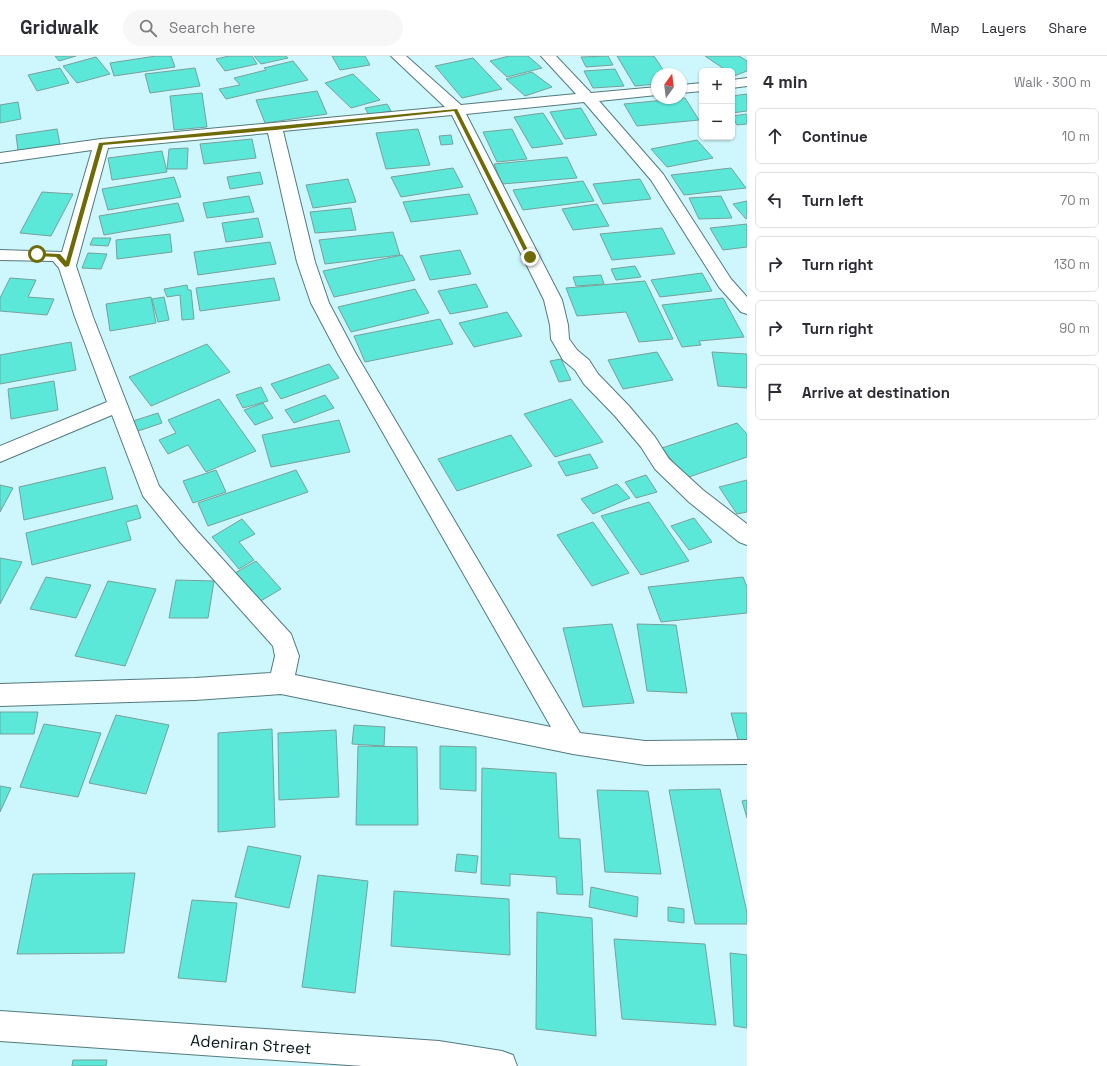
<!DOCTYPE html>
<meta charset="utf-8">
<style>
:root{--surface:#fff;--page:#f7f7f7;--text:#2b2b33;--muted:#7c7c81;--line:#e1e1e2}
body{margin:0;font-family:"Space Grotesk",sans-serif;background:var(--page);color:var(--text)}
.controls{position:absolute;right:12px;top:12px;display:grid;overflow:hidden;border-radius:6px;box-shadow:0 1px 3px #0004}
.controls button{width:36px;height:36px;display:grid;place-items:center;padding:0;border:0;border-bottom:1px solid var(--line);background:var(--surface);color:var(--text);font:20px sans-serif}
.compass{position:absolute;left:651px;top:12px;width:36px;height:36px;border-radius:50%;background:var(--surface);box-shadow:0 1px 3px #0004;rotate:14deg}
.stop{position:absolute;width:12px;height:12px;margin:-9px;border:3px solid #6e6a06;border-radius:50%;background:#fff}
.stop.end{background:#6e6a06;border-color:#fff;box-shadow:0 1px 4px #0008}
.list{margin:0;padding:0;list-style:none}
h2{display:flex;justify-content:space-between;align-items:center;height:52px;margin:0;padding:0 16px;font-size:17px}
h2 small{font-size:13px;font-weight:400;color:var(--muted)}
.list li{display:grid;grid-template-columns:26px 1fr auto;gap:12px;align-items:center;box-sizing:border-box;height:56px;margin:0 8px 8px;padding:0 8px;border:1px solid var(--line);border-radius:6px}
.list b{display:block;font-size:15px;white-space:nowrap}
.list em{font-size:13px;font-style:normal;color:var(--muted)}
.icon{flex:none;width:22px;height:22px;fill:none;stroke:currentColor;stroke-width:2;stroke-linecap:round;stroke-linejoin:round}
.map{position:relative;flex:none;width:747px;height:1010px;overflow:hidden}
header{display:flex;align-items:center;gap:24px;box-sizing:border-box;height:56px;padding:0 20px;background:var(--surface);border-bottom:1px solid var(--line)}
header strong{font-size:19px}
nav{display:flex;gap:22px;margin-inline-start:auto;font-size:14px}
.search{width:280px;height:36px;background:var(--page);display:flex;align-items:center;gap:10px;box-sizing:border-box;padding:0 14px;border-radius:22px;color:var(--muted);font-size:15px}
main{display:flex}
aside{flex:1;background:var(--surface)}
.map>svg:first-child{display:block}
.building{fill:#5be8d9;stroke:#78a09b}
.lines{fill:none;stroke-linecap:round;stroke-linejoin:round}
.street-casing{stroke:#537a7f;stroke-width:2}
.street{fill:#fff;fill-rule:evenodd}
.route{fill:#6e6a06}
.labels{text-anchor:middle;stroke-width:3.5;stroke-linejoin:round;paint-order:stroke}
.near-street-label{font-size:16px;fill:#071719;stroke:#fff}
</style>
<header>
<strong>Gridwalk</strong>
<div class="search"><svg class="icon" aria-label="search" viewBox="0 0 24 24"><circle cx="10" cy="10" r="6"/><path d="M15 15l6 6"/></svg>Search here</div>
<nav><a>Map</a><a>Layers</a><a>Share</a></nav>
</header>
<main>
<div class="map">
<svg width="747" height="1010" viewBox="0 0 747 1010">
<rect width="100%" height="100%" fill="#cdf7fc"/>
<g class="building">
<path d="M55,0H76L59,5Z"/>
<path d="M156,0H171L175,11L114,20L110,7Z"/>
<path d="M229,0H252L257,8L225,15L216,3Z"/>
<path d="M254,0H286L288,2L261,8Z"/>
<path d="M332,0H365L370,9L340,14Z"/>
<path d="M509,0H528L542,12L507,21L490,5Z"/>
<path d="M608,0L613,9L586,11L581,1Z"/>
<path d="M617,0H654L666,18H657V28L635,30Z"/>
<path d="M705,0H739L747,5V15L734,20L732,15H727Z"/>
<path d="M96,1L110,18L77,27L63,10Z"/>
<path d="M473,2L502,33L462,42L435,10Z"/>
<path d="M293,5L308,24L226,43L219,33L240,29L234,22L266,14L264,12Z"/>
<path d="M60,12L69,27L37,35L28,19Z"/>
<path d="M195,12L200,30L150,37L145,18Z"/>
<path d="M615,13L624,30L593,32L584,15Z"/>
<path d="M532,16L552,31L525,40L506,23Z"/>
<path d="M353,18L380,44L351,52L325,27Z"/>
<path d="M317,35L327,58L265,67L256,44Z"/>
<path d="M202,37L207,71L174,74L170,40Z"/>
<path d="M747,38V55L732,57V40Z"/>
<path d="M685,42L699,64L637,70L624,48Z"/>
<path d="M18,46L21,63L0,67V49Z"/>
<path d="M387,48L391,55L369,59L365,52Z"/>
<path d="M581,52L597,79L565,83L550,56Z"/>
<path d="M543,57L563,88L532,92L514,61Z"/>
<path d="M747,58V68L737,69L732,60Z"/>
<path d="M57,73L60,89L18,95L16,79Z"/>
<path d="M418,73L430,109L386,113L376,77Z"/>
<path d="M512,73L527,103L497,106L483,76Z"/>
<path d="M451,79L453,88L441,89L439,80Z"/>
<path d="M252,83L256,102L204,108L200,88Z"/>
<path d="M697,84L713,102L667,111L651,93Z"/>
<path d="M188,92L187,113H167L169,93Z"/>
<path d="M162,95L167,116L112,124L108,102Z"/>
<path d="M567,101L577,122L502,128L494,108Z"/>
<path d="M453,112L463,131L401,141L391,121Z"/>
<path d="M731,112L746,132L684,139L671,119Z"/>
<path d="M260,116L263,128L230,133L227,121Z"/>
<path d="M174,121L181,141L108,154L102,133Z"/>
<path d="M348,123L356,146L313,152L306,129Z"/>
<path d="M640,123L651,143L603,148L593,128Z"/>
<path d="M583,125L594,145L523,154L513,134Z"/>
<path d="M42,136L73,138L51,180L20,177Z"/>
<path d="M469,138L478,158L411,166L403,146Z"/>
<path d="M249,140L254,156L207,162L203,147Z"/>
<path d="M721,140L732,162L699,163L689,142Z"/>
<path d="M747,145V162L746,163L733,148Z"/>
<path d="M178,147L184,165L104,179L99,160Z"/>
<path d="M597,148L609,170L573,174L562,153Z"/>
<path d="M351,152L356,174L315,177L310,156Z"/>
<path d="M258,162L263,181L226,186L222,167Z"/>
<path d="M747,168V191L723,194L710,172Z"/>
<path d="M662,172L675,198L612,204L600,178Z"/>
<path d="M393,176L400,199L325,208L319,184Z"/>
<path d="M170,178L172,196L117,203L116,184Z"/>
<path d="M93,182H111L108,190L90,189Z"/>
<path d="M270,186L276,208L198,219L194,196Z"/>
<path d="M460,194L471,218L430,224L420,200Z"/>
<path d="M88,197L107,198L101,213L82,212Z"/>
<path d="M402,199L415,224L334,241L323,215Z"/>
<path d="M635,210L641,221L616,224L611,213Z"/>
<path d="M702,217L712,235L660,241L651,224Z"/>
<path d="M601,219L604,228L576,230L573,221Z"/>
<path d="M10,222L36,224L28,241L54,243L47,259L0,255V242Z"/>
<path d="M274,222L280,244L200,255L196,232Z"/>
<path d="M645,225L673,283L639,286L626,256L577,260L566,232Z"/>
<path d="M476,228L488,251L450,258L438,235Z"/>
<path d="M187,229L188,234H191L194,263L182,264L180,239L167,241L164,233Z"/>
<path d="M415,233L429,257L351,276L338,251Z"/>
<path d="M151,241L156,267L110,275L106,248Z"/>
<path d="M164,241L169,264L158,266L152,243Z"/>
<path d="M723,242L744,281L699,285L701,289L682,291L662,249Z"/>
<path d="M507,256L522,280L474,291L459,267Z"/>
<path d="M440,263L453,288L365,306L354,280Z"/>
<path d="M71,286L76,314L0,328V299Z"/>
<path d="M207,288L230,316L151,350L129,321Z"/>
<path d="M657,296L673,324L623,333L608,304Z"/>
<path d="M712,296L747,298V332L718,330Z"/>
<path d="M561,303L571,324L559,326L550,305Z"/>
<path d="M329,308L339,322L281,343L271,328Z"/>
<path d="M54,325L58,354L11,363L8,333Z"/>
<path d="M261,331L268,345L243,352L236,339Z"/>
<path d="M325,339L334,352L294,367L285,354Z"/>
<path d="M219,343L256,395L206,416L188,389L168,398L159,384L176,377L168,364Z"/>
<path d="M571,343L603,386L555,401L524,358Z"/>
<path d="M263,347L273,362L255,369L244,354Z"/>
<path d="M158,357L162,367L138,375L133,365Z"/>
<path d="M339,364L350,396L271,411L262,379Z"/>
<path d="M737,367L747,378V401L686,422L662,392Z"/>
<path d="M511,379L532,410L457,435L438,403Z"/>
<path d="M590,398L598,412L566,420L558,406Z"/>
<path d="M105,411L113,443L24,464L19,431Z"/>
<path d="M216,414L226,436L193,447L183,425Z"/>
<path d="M296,414L308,436L208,470L198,447Z"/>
<path d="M646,419L657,436L636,442L625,426Z"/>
<path d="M747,424V456L737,458L719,431Z"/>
<path d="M617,428L630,442L593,458L581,443Z"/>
<path d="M0,429L13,432L0,456Z"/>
<path d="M649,446L689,505L641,519L601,460Z"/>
<path d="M137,449L141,462L126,466L131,484L32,509L26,477Z"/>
<path d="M694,462L712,486L689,494L671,470Z"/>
<path d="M242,463L255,478L239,486L254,504L239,513L212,481Z"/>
<path d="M593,466L629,517L592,530L557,479Z"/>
<path d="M0,502L22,506L0,548Z"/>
<path d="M256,505L281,533L259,546L235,517Z"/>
<path d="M46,521L91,529L76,562L30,553Z"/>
<path d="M743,521L747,531V557L661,566L648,531Z"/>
<path d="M176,524L214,525L208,562H169Z"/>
<path d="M108,525L156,533L125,610L75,600Z"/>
<path d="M612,568L634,647L583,651L563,572Z"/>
<path d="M637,568L676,569L687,637L647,635Z"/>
<path d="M0,656H38L34,678H0Z"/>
<path d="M731,657H747V687H739Z"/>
<path d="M116,659L169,669L146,738L89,727Z"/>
<path d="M44,668L101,677L78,741L20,731Z"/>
<path d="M354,669L385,671L384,690L352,688Z"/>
<path d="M272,673L275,771L218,776V677Z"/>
<path d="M336,674L339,741L279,744L278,677Z"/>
<path d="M358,690L417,691L418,769H356Z"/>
<path d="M440,690L476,691V735L440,733Z"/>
<path d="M482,712L556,717L559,782L580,783L583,839L557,838L556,821L510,818V830L481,828Z"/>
<path d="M0,730L11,732L0,756Z"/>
<path d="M720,733L747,857V868H695L669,734Z"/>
<path d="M597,734L648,735L661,818L605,816Z"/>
<path d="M747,744V762L742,745Z"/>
<path d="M248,790L301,800L289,852L235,841Z"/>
<path d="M457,798L478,800L476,817L455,815Z"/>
<path d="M135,817L124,897L17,898L33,818Z"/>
<path d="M318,819L368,825L355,937L302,931Z"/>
<path d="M591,831L638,841L637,861L589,851Z"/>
<path d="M394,835L509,843L510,899L391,890Z"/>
<path d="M192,844L237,847L226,926L178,922Z"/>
<path d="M668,851L684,853V867L668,865Z"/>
<path d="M537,856L592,862L596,980L536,973Z"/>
<path d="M614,883L705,888L716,969L622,963Z"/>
<path d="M730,897L747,899V972L734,970Z"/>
<path d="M73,1004H107L106,1010H72Z"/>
</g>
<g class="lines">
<defs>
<g id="street">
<path d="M391,0H406L461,49L576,38L541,0H556L591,37L657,31V39L599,45L663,118L731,223L747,241V258L741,256L719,231L651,124L584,46L466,58L562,244L568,269L569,283L577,294L589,304L598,318L629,350L655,381L669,403L703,434L747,468V489L739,486L689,446L655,413L641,391L615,360L584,328L575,314L563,304L551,283L550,269L544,244L452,59L283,75L315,206L329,247L356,298L580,677L645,685L747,684V708L645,709L573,698L281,638L195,644L0,650V628L195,622L271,617L275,600L273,590L181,487L143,440L112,359L0,406V390L107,346L75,261L59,212L53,205L0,204V194L62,196L92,94L0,107V97L101,83L445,51ZM268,77L297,206L311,247L338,298L551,671L295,619L299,600L291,578L197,475L159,430L93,261L76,210L108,92Z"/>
<path d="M747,22V30L732,32V24Z"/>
<path d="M702,27V35L681,37V29Z"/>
<path d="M0,955L439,985L502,995L513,999L517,1010H363L0,985Z"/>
</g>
</defs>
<use href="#street" class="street-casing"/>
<use href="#street" class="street"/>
</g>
<path class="route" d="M457,53L532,202L527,201L454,55L275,74L103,89L69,210L65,211L56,201L37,200L34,198L37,197L60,198L66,205L99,87Z"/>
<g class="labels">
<g class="near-street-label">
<text transform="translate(251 988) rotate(4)" y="6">Adeniran Street</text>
</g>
</g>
</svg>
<div class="controls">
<button>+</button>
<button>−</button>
</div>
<svg class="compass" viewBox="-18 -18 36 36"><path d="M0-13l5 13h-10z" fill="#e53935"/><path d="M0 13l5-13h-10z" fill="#7c7c81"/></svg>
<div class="stop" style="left:37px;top:198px"></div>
<div class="stop end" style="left:530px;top:201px"></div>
</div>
<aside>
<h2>4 min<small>Walk · 300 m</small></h2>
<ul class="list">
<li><svg class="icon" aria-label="ahead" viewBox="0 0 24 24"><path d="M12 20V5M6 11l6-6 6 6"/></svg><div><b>Continue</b></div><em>10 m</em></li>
<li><svg class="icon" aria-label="left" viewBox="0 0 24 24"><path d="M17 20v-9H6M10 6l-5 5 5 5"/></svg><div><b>Turn left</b></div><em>70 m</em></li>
<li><svg class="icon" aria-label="right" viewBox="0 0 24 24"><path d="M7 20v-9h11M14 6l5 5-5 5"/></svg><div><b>Turn right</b></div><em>130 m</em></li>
<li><svg class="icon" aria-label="right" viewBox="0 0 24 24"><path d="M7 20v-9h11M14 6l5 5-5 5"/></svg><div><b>Turn right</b></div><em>90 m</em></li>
<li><svg class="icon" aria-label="arrive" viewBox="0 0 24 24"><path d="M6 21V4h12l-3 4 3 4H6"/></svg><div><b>Arrive at destination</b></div></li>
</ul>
</aside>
</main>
